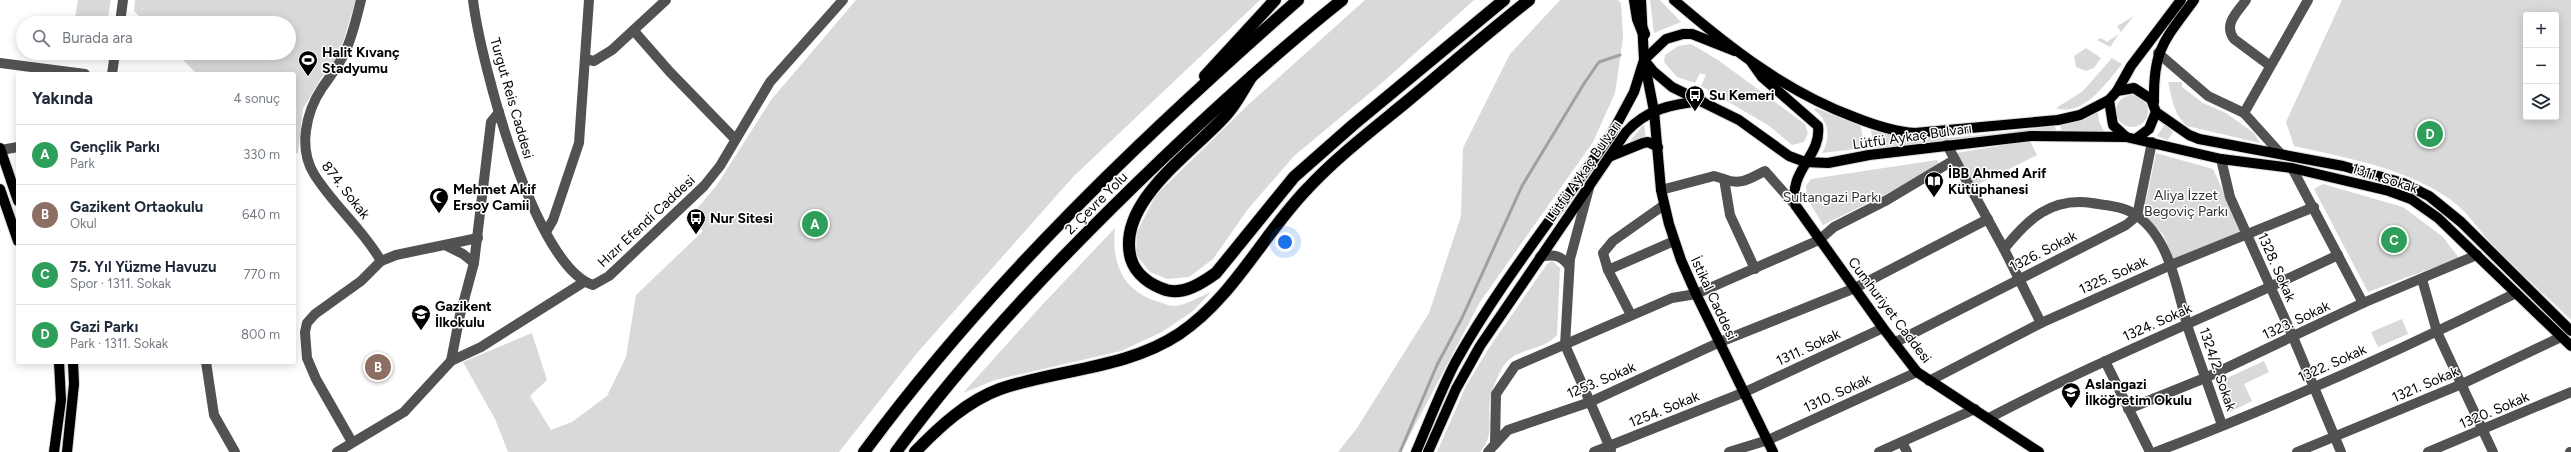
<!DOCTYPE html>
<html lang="tr">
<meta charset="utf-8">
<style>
:root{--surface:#fff;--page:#f6f6f7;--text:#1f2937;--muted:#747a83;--line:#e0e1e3;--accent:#000}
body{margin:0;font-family:Figtree,sans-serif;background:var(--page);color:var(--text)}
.controls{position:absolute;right:12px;top:12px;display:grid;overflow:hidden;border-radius:4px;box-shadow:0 2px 10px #0003}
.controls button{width:36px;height:36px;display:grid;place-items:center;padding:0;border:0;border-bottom:1px solid var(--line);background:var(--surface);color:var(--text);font:20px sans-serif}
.you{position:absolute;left:1285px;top:242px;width:14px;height:14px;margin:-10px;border:3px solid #fff;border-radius:50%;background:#1a73e8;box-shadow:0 0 0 6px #1a73e833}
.badge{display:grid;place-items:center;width:26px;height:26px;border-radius:50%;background:var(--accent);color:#fff;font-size:13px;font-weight:700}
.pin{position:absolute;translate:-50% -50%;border:2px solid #fff;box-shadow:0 1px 4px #0006}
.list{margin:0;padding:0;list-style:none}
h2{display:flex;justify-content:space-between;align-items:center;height:52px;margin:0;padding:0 16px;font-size:17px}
h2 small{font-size:13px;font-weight:400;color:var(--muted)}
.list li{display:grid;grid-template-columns:26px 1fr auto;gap:12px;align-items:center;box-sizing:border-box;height:60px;padding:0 16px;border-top:1px solid var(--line)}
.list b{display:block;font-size:15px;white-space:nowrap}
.list p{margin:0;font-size:13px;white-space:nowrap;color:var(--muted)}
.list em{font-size:13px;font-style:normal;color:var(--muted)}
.icon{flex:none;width:22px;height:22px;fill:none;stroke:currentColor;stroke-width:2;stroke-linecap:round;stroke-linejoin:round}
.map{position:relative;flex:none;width:2571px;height:452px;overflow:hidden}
.search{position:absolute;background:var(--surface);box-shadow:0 2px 10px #0003;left:16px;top:16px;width:280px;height:44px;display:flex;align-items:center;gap:10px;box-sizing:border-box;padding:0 14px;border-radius:22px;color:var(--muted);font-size:15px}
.panel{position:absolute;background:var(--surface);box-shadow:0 2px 10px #0003;left:16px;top:72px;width:280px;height:292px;border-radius:4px}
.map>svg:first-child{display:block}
.green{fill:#d9d9d9;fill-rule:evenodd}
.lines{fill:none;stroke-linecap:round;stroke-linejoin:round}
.stream{stroke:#a0a0a0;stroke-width:3}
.major-casing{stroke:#dbdbdb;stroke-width:12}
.highway-casing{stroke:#dbdbdb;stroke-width:14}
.minor{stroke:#525252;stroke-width:10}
.major{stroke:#000;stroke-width:10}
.highway{stroke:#000;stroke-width:12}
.labels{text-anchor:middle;stroke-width:3;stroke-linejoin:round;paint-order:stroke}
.poi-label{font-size:14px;font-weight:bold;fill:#000;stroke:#fff;text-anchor:start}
.street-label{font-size:14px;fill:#000;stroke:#fff}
.park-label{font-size:14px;fill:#303030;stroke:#fff}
</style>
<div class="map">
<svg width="2571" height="452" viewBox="0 0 2571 452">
<rect width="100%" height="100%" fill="#fff"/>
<g class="green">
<path d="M78,0H111L107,23H74Z"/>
<path d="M135,0H356L339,55L320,80L303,109L298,153H294V74H197L176,53H289V23H146L134,11Z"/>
<path d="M856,0H1260L1073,177L917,353L839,452H508L495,419L463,362L532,333L547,380L530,396L551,430L572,422L607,396L626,357L636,295L703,231L689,218L717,185L771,100Z"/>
<path d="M1365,0H1474L1383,82L1294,156L1248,209L1213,259L1189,277L1167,279L1150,272L1136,255L1137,232L1156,195L1249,104Z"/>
<path d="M1560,0H1618L1621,3L1623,38L1615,93L1593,142L1480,302L1401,452H1338L1357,428L1429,313L1461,216L1463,148L1510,54Z"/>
<path d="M1650,0H1660L1681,22L1654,33Z"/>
<path d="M2342,0H2571V320C2544,294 2516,269 2490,242C2477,228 2467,211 2451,200C2406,168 2347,158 2294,146L2286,122ZM2526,15H2556V117H2526Z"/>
<path d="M2134,16L2121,32L2117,26Z"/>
<path d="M2119,34L2110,47L2097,40L2101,38L2107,42Z"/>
<path d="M1691,44L1718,60L1805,124L1808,133L1804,142L1792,145L1768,125L1701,86L1706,75L1700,73L1695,83L1677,77L1664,62L1665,55L1678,46Z"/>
<path d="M2086,48L2101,58L2094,68L2086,71L2076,67L2074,56Z"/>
<path d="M2112,58L2122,64C2108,81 2083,118 2056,108L2083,91Z"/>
<path d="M2168,82H2182V87L2203,103L2226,113L2254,133L2260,143L2187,126C2174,115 2172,98 2168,82Z"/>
<circle cx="2132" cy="111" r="16"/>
<path d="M1816,108L1861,126L1864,148L1822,153C1831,138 1829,120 1814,110Z"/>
<path d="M2098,112L2099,122L2104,131H2061V125L2084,120Z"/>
<path d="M1644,124L1646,138L1630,141Z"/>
<path d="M2165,124L2173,132L2168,140L2157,136Z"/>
<path d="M2055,126L2056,130L1874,148L1871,130C1930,147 1996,132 2055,126Z"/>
<path d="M2030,141L2037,155L1975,186L1956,153Z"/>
<path d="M2156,153L2213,169L2242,233L2174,260L2163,234L2143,215Z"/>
<path d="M1937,160L1941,167L1823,225L1807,198L1806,186L1811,179Z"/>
<path d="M2323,184L2403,207L2443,237L2459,258L2368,292L2314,189Z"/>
<path d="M1115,228C1111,263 1123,292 1159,302C1163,303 1169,306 1174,306C1184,306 1201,296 1211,292L1193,311L1162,332L1121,351L995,380L963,393L1042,305Z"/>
<path d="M1552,261L1560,268L1557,335C1544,351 1517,347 1504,365C1499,373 1491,390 1490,400C1487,420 1495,435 1480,452H1437L1466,386L1489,348L1547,264Z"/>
<path d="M2402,319L2408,334L2378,347L2371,332Z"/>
<path d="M2264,361L2269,372L2244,384L2252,401L2230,412L2216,383Z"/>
</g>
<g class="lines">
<path class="stream" d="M1400,452L1437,365L1462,318L1522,186L1585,82L1599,62L1620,55"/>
<defs>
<g id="major">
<path d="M1641,0L1644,60L1654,111L1661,190L1669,224L1681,260L1696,294L1773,452"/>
<path d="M1674,0C1730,48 1785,91 1854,117C1874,125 1894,132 1915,133L2058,120L2080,115L2109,100"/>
<path d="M1644,60L1653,71L1672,87L1739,120L1789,156L1805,162L1828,163L1869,155L2031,136L2126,137L2221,159L2292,168L2389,191L2411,199L2438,218L2571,346"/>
<path d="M1752,63L1762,77L1818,126C1822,157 1787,170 1796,206L1883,328L1917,372L2039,452"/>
<path d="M2117,91L2131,66L2181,0"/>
<path d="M2154,102C2153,49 2164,41 2194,0"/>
<path d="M2156,112L2189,135L2199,139L2343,166L2403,183L2429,196L2461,222L2571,331"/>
<path d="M2126,137L2113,125L2109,100L2117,91L2134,88L2151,99L2156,112L2149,129L2137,138"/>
<path d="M0,148L18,201"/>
<path d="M1611,156L1643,143L1648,142L1658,147"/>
<path d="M0,189L18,241"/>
<path d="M54,452L61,400L59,362"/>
<path d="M67,452L74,384L73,362"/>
<path d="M1416,452C1429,422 1440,392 1455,363C1500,282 1560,209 1612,133L1634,92L1644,60L1666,39L1683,34H1692L1735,51"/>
<path d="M1428,452L1456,389L1480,346L1626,132C1647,109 1672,104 1702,101"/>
</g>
<g id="highway">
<path d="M1635,0L1638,19L1644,34"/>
<path d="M1205,76L1275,0"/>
<path d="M1252,76C1244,88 1237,103 1227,114C1195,151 1115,202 1131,259C1136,275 1151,285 1166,290C1184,295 1202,283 1216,273L1294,177L1353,125L1504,0"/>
<path d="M864,452C989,283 1141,138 1298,0"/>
<path d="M896,452C974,346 1067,250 1162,159C1220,104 1279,50 1342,0"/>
<path d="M915,452C939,427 967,401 1000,389C1058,369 1126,369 1179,334C1234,297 1263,234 1308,188C1337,157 1372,130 1405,103C1446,69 1487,33 1529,0"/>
</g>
</defs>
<use href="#major" class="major-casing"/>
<use href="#highway" class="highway-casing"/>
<g class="minor">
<path d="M361,0C357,16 353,34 346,50C340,64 331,75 322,88C306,112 298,148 314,174C333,205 363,229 381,261"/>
<path d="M473,0C480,59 534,266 593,285L609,276L704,186L720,166L770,82L843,0"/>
<path d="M2246,0C2237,13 2223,24 2234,39L2269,65"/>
<path d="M120,23L123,0"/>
<path d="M634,31L669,71L735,139"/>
<path d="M2158,53L2208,96L2244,113L2308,0"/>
<path d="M585,59L594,61L612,50L666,0"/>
<path d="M0,63L85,74"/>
<path d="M112,74L115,53"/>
<path d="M2244,113L2280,153"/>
<path d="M1947,145L2004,249L2041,323"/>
<path d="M1,150L18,147"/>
<path d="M2221,159L2230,197L2293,337L2341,452"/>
<path d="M2292,168L2363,303"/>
<path d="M1724,179C1741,186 1750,178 1765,171L1796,206"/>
<path d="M1589,188L1570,259L1565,345L1611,450"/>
<path d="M1661,190L1714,176L1724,179L1730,215L1755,269"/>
<path d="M546,232L553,220L579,143L589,0"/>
<path d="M447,246L463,254L474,263"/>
<path d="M2004,249C2028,219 2051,197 2092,203C2108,206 2123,206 2136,215C2172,240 2177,293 2189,331C2200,363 2211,394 2222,425"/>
<path d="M1540,257C1554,254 1561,255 1569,266"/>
<path d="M1608,270L1674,241"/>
<path d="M2422,279L2437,332L2493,452"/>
<path d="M1631,315L1608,270L1603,253L1613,241L1664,205"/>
<path d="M1894,343L2126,225L2137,216L2152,142"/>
<path d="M451,361L460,315L474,263L491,122L499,112"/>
<path d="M2105,361L2150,452"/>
<path d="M206,362L214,415L235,452"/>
<path d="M1929,381L2041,323L2171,265L2314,207"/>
<path d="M2128,409L2205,378L2363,303L2477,255"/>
<path d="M1989,418C2103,358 2222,311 2338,255"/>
<path d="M352,442L316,379L307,358L305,332L307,323L315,314L361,281L381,261L396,255L478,238"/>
<path d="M1902,442L1907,452"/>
<path d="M1495,444L1508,430L1590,402L1720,342L1855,288L1988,219"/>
<path d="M337,452L404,412L451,361L481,347L584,282"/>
<path d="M1488,452L1495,444L1496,394L1515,366L1672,298L1696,294L1819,240L1834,227L1887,200L1954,160"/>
<path d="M1594,452L1745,392L1883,328"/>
<path d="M1729,452L1768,440L1917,372"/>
<path d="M1879,452L1975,409"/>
<path d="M2156,452C2279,405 2399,351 2516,293"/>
<path d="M2297,452L2462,384L2561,337"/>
<path d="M2428,452L2571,392"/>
<path d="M2570,452H2571"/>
</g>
<use href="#major" class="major"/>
<use href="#highway" class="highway"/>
</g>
<defs>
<symbol id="stadium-pin" viewBox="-11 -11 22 30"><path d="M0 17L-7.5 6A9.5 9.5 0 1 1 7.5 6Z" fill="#000" stroke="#fff"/><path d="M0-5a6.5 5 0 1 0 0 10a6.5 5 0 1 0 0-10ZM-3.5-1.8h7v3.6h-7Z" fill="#fff"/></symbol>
<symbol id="bus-pin" viewBox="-11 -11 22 30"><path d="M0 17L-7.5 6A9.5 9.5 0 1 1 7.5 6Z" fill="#000" stroke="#fff"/><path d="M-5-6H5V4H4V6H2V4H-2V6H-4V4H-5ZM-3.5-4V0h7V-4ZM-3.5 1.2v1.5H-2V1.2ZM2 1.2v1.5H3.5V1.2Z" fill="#fff"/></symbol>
<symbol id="library-pin" viewBox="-11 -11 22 30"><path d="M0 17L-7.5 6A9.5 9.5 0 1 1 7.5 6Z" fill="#000" stroke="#fff"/><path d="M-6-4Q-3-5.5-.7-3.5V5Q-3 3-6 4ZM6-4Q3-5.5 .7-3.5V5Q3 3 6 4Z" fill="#fff"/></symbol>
<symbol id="mosque-pin" viewBox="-11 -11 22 30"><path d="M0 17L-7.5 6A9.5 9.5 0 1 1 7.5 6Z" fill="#000" stroke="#fff"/><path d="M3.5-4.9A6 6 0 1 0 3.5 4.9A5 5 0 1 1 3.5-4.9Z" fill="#fff"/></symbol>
<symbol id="school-pin" viewBox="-11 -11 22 30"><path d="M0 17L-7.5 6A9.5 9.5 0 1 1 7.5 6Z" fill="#000" stroke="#fff"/><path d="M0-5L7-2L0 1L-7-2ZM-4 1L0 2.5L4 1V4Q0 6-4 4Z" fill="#fff"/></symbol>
</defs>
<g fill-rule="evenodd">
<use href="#stadium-pin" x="297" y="49" width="22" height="30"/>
<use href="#bus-pin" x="1684" y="84" width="22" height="30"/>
<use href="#library-pin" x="1923" y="170" width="22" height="30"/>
<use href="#mosque-pin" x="428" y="186" width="22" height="30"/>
<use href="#bus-pin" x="685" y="207" width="22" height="30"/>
<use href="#school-pin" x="410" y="303" width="22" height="30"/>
<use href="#school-pin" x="2060" y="381" width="22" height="30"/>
</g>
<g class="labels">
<g class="poi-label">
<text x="322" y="57">Halit Kıvanç<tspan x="322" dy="16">Stadyumu</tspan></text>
<text x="1709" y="100">Su Kemeri</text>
<text x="1948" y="178">İBB Ahmed Arif<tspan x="1948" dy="16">Kütüphanesi</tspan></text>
<text x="453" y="194">Mehmet Akif<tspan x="453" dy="16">Ersoy Camii</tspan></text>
<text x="710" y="223">Nur Sitesi</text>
<text x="435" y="311">Gazikent<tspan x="435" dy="16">İlkokulu</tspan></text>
<text x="2085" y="389">Aslangazi<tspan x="2085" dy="16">İlköğretim Okulu</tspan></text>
</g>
<g class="street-label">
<text transform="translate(512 98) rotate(74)" y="5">Turgut Reis Caddesi</text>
<text transform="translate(1912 136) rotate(-8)" y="5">Lütfü Aykaç Bulvarı</text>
<text transform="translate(1583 171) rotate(-55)" y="5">Lütfü Aykaç Bulvarı</text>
<text transform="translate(2385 178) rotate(18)" y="5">1311. Sokak</text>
<text transform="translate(346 190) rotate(52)" y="5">874. Sokak</text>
<text transform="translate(1096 203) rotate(-45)" y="5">2. Çevre Yolu</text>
<text transform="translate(646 221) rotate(-43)" y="5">Hızır Efendi Caddesi</text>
<text transform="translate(2043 251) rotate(-27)" y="5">1326. Sokak</text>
<text transform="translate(2277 267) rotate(66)" y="5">1328. Sokak</text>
<text transform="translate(2113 275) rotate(-24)" y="5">1325. Sokak</text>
<text transform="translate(1714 298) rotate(65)" y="5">İstikal Caddesi</text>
<text transform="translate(1890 310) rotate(53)" y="5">Cumhuriyet Caddesi</text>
<text transform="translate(2296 320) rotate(-25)" y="5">1323. Sokak</text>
<text transform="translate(2157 322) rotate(-24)" y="5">1324. Sokak</text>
<text transform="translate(1808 347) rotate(-25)" y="5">1311. Sokak</text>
<text transform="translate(2332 363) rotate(-24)" y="5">1322. Sokak</text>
<text transform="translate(2218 369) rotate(71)" y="5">1324/2. Sokak</text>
<text transform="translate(1601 380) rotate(-23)" y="5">1253. Sokak</text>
<text transform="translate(2425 384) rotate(-23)" y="5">1321. Sokak</text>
<text transform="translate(1837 393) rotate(-25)" y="5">1310. Sokak</text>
<text transform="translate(1664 409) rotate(-22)" y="5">1254. Sokak</text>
<text transform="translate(2494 410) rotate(-23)" y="5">1320. Sokak</text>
</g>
<g class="park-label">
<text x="2186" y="200">Aliya İzzet<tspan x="2186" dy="16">Begoviç Parkı</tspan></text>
<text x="1832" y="202">Sultangazi Parkı</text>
</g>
</g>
</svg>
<div class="controls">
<button>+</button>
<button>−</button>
<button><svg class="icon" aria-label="layers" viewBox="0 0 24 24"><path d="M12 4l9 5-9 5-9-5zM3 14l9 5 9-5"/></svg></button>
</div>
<div class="you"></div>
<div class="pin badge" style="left:815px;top:224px;background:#2e9e5b">A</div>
<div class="pin badge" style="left:378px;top:367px;background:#8d6e63">B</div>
<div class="pin badge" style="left:2394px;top:240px;background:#2e9e5b">C</div>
<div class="pin badge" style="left:2430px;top:134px;background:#2e9e5b">D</div>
<div class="search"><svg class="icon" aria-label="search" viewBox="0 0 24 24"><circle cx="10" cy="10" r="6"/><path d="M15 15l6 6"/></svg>Burada ara</div>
<section class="panel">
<h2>Yakında<small>4 sonuç</small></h2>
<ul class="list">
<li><span class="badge" style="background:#2e9e5b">A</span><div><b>Gençlik Parkı</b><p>Park</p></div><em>330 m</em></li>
<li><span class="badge" style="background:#8d6e63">B</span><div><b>Gazikent Ortaokulu</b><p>Okul</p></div><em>640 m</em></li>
<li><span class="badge" style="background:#2e9e5b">C</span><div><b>75. Yıl Yüzme Havuzu</b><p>Spor · 1311. Sokak</p></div><em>770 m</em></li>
<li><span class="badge" style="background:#2e9e5b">D</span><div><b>Gazi Parkı</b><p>Park · 1311. Sokak</p></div><em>800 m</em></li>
</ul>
</section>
</div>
